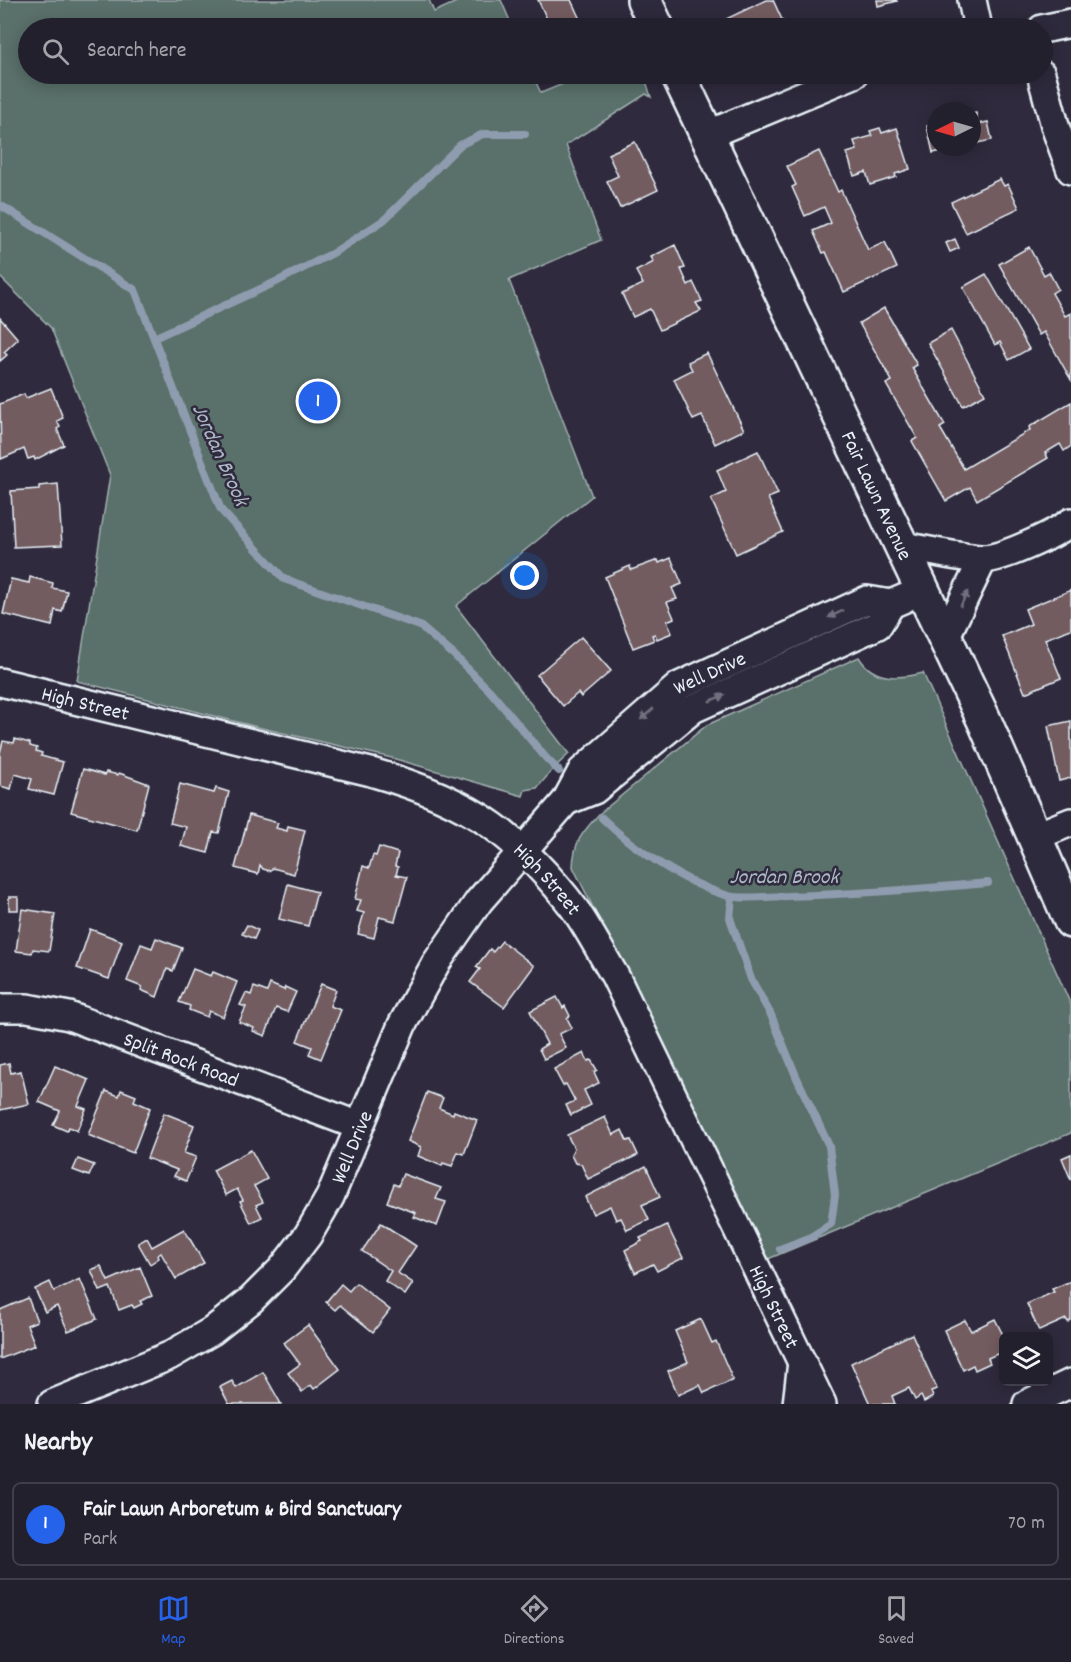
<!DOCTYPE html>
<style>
:root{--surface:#23202e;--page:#2f2d3a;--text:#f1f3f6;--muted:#a3a3aa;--line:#403e4a;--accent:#2563eb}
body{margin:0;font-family:Dekko,sans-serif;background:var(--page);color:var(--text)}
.controls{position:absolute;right:18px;bottom:18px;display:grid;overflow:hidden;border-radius:9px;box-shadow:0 3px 15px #0003}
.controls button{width:54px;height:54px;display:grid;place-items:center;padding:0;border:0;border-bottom:2px solid var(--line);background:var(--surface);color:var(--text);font:30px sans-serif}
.compass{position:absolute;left:927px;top:102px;width:54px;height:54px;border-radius:50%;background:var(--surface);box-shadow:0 3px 15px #0003;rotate:265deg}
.you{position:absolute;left:525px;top:576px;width:21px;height:21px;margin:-15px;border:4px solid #fff;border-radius:50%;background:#1a73e8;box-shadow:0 0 0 9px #1a73e833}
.badge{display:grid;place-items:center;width:39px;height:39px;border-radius:50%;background:var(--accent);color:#fff;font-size:20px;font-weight:700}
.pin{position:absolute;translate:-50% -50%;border:3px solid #fff;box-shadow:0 2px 6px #0006}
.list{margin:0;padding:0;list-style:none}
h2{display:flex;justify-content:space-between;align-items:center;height:78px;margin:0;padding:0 24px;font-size:26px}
h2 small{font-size:20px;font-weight:400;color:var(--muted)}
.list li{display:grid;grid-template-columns:39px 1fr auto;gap:18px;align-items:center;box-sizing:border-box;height:84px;margin:0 12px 12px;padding:0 12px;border:2px solid var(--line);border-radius:9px}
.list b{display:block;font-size:22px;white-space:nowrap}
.list p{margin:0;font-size:20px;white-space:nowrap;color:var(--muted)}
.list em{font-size:20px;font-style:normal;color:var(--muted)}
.icon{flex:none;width:33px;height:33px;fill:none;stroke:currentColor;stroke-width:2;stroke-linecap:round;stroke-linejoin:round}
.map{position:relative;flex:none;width:1071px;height:1404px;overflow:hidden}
.search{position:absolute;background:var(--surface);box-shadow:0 3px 15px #0003;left:18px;right:18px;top:18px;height:66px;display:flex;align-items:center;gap:15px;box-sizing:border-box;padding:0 21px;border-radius:33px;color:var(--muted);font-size:22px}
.sheet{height:174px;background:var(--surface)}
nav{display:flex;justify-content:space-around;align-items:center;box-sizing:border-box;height:84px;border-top:2px solid var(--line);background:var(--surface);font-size:16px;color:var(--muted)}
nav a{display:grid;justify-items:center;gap:3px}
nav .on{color:var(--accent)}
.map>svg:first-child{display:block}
.green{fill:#5a706a;stroke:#a1b0b1;stroke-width:1.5}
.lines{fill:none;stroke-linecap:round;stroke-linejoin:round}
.stream{stroke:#8f9caf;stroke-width:8}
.building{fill:#735c61;stroke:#e8f1f8;stroke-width:1.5}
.street-casing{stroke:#e8f1f8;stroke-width:32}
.secondary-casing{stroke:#e8f1f8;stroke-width:38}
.street{stroke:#2f2a3d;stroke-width:27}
.secondary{stroke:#2f2a3d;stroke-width:33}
.oneway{fill:#70707e}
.labels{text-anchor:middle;stroke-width:5;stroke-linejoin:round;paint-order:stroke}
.street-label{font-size:21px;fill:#e8f1f8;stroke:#2f2a3d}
.water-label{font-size:22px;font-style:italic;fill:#adb9c7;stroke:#2f2a3d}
</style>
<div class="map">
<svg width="1071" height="1404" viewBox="0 0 1071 1404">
<rect width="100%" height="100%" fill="#2f2a3d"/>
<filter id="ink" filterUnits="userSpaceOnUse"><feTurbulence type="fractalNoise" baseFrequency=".0167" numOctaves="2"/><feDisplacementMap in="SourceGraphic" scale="12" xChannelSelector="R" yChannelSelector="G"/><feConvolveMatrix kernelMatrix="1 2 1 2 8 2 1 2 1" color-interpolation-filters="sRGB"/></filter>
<g filter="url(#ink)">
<g class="green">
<path d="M0,0H429L434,12L461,0H501L513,28H28V74H532L541,93L587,74H644L651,97L646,94L566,145L601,240L509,280L592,496L456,606L569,754L555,767L537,788L525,790L523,796L392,758L257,727L77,681L110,475L51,328L0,277Z"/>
<path d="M859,657C873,681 899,679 923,673L1071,1005V1133L768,1259L573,867C574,841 582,833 599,814L707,725Z"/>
</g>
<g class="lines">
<g class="stream">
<path d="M0,205L135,290L221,510L284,579L420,626L454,655L490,691L546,758L559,771"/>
<path d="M154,338L278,281L333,253L384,220L460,145L483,134H525"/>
<path d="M602,818C633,849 688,885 729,896C745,900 772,896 788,896C855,894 922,889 988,883"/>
<path d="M732,897L730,918L751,979L771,1015L796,1076L829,1146L835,1195L831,1224L809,1238L780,1249"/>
</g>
</g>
<g class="building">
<path d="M538,0H571L584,28H544L541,21L547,19Z"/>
<path d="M766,0H773L783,22L772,28H730L726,19Z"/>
<path d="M877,0H896L897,1L878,6Z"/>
<path d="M976,113L978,124L988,122L992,140L972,144V114Z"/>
<path d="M936,124V147H960L933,153L927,126Z"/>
<path d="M880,128L882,133L897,128L910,169L895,174L896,177L870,185L866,172L854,176L847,153L857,150L854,141L872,136L870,131Z"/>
<path d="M635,142L658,190L620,208L607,181L618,176L608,154Z"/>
<path d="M819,151L838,192L841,190L868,250L885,242L897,268L844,292L826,252L823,253L813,231L831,223L824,207L805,216L792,187L796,185L787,166Z"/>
<path d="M1000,179L1004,186L1008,184L1019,208L966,233L951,202Z"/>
<path d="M955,239L959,248L950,252L946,243Z"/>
<path d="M675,245L685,268L681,269L688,285L693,282L702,301L696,303L701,311L660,330L650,309L633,317L622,294L643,284L636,271L654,262L651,257Z"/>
<path d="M1029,247L1044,275L1049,272L1058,289L1052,293L1065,316L1071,313V380L1044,332L1039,335L999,264Z"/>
<path d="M986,274L1029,349L1009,360L1000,342L995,345L963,287Z"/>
<path d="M884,308L917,365L912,368L945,425L940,428L964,469L1030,430L1029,427L1071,402V446L1064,451L1060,444L1045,453L1048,458L977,500L970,487L946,501L912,441L917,438L886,384L892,381L859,323Z"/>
<path d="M0,318L18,339L4,352L7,355L0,361Z"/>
<path d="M951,330L985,394L963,406L928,343Z"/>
<path d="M707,353L744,430L715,444L702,416L693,420L674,379L692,370L688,362Z"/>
<path d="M51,388L63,418L57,421L60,427L57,429L64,445L35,460L34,457L28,459L24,449L1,459L0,404L24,394L26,398Z"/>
<path d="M758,451L778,494L768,498L783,532L736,554L711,499L726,492L717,470Z"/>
<path d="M58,484L62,545L14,547L11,491L39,489V486Z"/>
<path d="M671,558L682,584L672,588L677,599L667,602L674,618L667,621L672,633L657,639L655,634L652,635L654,640L633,648L605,577L630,566L631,570L658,560L659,563Z"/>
<path d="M30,577L53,583L52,588L67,591L62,612L55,610L52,626L3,614L11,579L29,583Z"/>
<path d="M1071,590V629L1045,639L1061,678L1025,693L1002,636L1031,624L1025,609Z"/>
<path d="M581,637L611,671L581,697L578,693L563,706L537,675Z"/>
<path d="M1071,721V778L1059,781L1048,726Z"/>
<path d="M15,739L30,743V746L37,748L36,751L42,753L41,756L63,762L54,795L29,789L32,779L15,774L11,789L0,786V753L3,741L14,743Z"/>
<path d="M83,769L105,775L106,772L118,775L119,773L149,784L137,830L71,812Z"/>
<path d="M180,784L214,793L216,788L229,792L219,833L213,832L208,853L181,846L186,827L170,823Z"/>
<path d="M249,815L278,823L276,828L287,831L288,826L305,830L294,874L273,868L270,871L263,869L260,865L258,874L235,868Z"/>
<path d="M379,847L398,853L395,866L398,867L396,875L407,877L395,921L379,917L374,938L358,934L364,913L357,911L361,900L355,899L363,866L369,868L373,855L376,856Z"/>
<path d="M288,884L317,892L308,926L279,919Z"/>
<rect x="9" y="897" width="9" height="13"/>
<path d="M22,909L55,914L49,951L33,949L32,953L16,951Z"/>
<path d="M247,925L258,930L254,939L242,934Z"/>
<path d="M90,929L122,941L109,979L77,968Z"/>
<path d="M156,938L182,948L173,971L167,969L157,997L141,990L142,987L127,981L141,944L152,948Z"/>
<path d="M502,941L534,966L504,1007L470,982L480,969L476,967L490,949L493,952Z"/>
<path d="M193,969L211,976L213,972L237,982L223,1017L209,1011L207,1017L189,1010L190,1006L179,1002Z"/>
<path d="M270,984L284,990L285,987L296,992L287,1012L276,1008L265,1036L253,1031L254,1028L239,1022L246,1007L240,1005L246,993L251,995L254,987L267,992Z"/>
<path d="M321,984L336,990L330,1006L341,1010L321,1059L309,1054L312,1047L297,1041Z"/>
<path d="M557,997L563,1008L565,1006L570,1016L567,1018L572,1028L559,1034L566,1048L544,1059L539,1049L547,1044L530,1011Z"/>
<path d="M584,1053L588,1061L591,1060L597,1070L594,1072L599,1083L584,1090L591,1105L571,1115L566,1105L575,1101L566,1084L563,1086L554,1069Z"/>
<path d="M9,1063L11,1073L21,1071L29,1104L0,1110V1065Z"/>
<path d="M55,1066L89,1080L78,1106L86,1109L77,1131L69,1127L67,1131L53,1125L60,1111L39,1102Z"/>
<path d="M121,1090L136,1096L134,1101L150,1108L133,1153L88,1135L106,1091L119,1096Z"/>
<path d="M427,1092L443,1098L439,1108L453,1114L454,1111L477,1120L464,1154L458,1152L452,1166L443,1163L442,1166L418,1156L421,1147L408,1141Z"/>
<path d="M164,1113L194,1125L184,1153L196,1157L186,1181L174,1176L177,1170L147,1158Z"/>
<path d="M605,1117L613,1135L622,1130L627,1141L631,1140L638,1155L588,1179L581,1164L575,1163L571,1155L574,1148L567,1135Z"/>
<path d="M251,1150L267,1179L254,1186L263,1202L256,1205L262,1217L251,1223L240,1201L243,1200L237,1189L226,1195L213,1170Z"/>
<path d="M1071,1154V1180L1062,1158Z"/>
<path d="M78,1159L94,1165L89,1176L73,1170Z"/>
<path d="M646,1166L660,1197L642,1205L649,1220L627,1230L621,1218L616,1220L610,1206L593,1214L585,1197Z"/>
<path d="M403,1174L441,1188L436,1199L446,1202L437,1226L414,1217L416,1213L387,1202L394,1184L398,1186Z"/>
<path d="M381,1223L416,1246L398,1273L413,1283L405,1295L385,1281L391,1271L362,1251Z"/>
<path d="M667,1225L683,1258L657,1271L653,1264L635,1273L625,1250L642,1241L640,1238Z"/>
<path d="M184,1229L204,1263L176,1279L161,1253L158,1255L159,1258L150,1264L138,1243L147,1238L152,1247Z"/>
<path d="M101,1266L108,1281L140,1267L152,1296L140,1301L142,1304L134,1308L132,1305L119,1310L110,1287L100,1291L91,1270Z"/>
<path d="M80,1279L97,1319L68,1331L57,1306L45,1312L35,1289L50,1282L54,1291Z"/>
<path d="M1071,1281V1320L1068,1322L1066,1319L1039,1331L1027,1304L1054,1292L1052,1289Z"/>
<path d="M356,1283L390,1310L373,1332L340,1305L335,1310L326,1302L341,1284L349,1291Z"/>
<path d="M28,1298L37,1321L27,1325L35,1345L0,1359V1310Z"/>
<path d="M701,1319L712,1343L716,1341L733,1380L704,1393L700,1385L678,1395L668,1371L688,1362L675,1331Z"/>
<path d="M995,1319L1004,1337V1351L988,1358L990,1363L975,1370L973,1365L963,1370L944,1330L965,1320L971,1331Z"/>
<path d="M308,1325L340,1369L314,1389L311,1385L302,1392L288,1373L300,1364L284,1343Z"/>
<path d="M912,1334L937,1389L931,1391L933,1397L924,1402L921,1396L915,1400L909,1388L892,1396L895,1404H870L851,1363Z"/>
<path d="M263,1372L281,1404H229L220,1387L232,1381L236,1388Z"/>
</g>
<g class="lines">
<defs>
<g id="street">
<path d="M972,0L978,28"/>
<path d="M1042,29L1071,23"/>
<path d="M1041,74L1056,129L1071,170"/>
<path d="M707,135L854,74"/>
<path d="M902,546C928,550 955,557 981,559C1000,560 1055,534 1071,522"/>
<path d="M945,638L983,559"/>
<path id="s1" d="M0,682L371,772C413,784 457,800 493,826C522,847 553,880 574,908C589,929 601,953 615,976L822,1404"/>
<path d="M566,801L594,790L693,709L878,625L891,604L905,598"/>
<path d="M1034,837L1071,822"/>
<path id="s2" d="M0,1008H27L69,1016L359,1126"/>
<path id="s3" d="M52,1404L169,1356L212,1331L251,1300L282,1269L308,1235L330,1197L402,1025L436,963L479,901L566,801L582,771L679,686L867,600L891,604"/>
<path d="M797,1404L802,1362"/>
<path d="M1027,1404L1071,1383"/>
</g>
<g id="secondary">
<path d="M644,0L657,28"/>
<path id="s4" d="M678,74L984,720L1071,921"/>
</g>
</defs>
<use href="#street" class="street-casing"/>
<use href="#secondary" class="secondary-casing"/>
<use href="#street" class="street"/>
<use href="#secondary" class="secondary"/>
</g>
<defs><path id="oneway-solid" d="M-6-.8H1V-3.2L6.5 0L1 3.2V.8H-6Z" transform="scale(1.5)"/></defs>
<g class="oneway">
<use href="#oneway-solid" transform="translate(964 599) rotate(-64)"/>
<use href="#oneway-solid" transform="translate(836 614) rotate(155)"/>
<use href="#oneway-solid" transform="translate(717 698) rotate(-24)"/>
<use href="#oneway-solid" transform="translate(647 714) rotate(139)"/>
</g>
</g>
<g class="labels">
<g class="street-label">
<text dy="7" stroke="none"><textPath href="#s4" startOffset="466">Fair Lawn Avenue</textPath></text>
<text dy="7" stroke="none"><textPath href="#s3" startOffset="1018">Well Drive</textPath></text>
<text dy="7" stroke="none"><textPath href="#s1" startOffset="88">High Street</textPath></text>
<text dy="7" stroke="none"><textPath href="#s1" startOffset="592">High Street</textPath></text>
<text dy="7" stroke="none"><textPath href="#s2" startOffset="190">Split Rock Road</textPath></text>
<text dy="7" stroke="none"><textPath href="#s3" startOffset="411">Well Drive</textPath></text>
<text dy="7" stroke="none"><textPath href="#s1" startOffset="1078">High Street</textPath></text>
</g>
<g class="water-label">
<text transform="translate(222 454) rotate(66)" y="8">Jordan Brook</text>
<text x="784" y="883">Jordan Brook</text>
</g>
</g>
</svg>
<div class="controls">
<button><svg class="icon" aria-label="layers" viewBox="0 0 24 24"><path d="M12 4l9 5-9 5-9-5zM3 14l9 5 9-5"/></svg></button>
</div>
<svg class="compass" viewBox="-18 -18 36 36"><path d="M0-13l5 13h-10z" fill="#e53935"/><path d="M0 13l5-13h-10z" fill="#a3a3aa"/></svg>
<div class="you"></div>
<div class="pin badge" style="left:318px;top:401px">1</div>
<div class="search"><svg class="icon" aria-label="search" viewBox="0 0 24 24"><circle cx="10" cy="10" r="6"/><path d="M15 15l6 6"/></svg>Search here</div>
</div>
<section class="sheet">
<h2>Nearby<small></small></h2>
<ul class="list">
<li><span class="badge">1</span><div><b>Fair Lawn Arboretum &amp; Bird Sanctuary</b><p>Park</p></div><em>70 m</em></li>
</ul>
</section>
<nav>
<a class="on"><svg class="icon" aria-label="map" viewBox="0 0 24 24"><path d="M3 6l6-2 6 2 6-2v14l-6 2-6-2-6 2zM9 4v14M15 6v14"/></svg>Map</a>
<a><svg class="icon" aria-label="directions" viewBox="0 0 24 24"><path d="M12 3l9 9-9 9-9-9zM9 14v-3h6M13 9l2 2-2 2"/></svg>Directions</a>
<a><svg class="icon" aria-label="saved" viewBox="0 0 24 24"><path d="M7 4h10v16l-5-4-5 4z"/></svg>Saved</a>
</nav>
